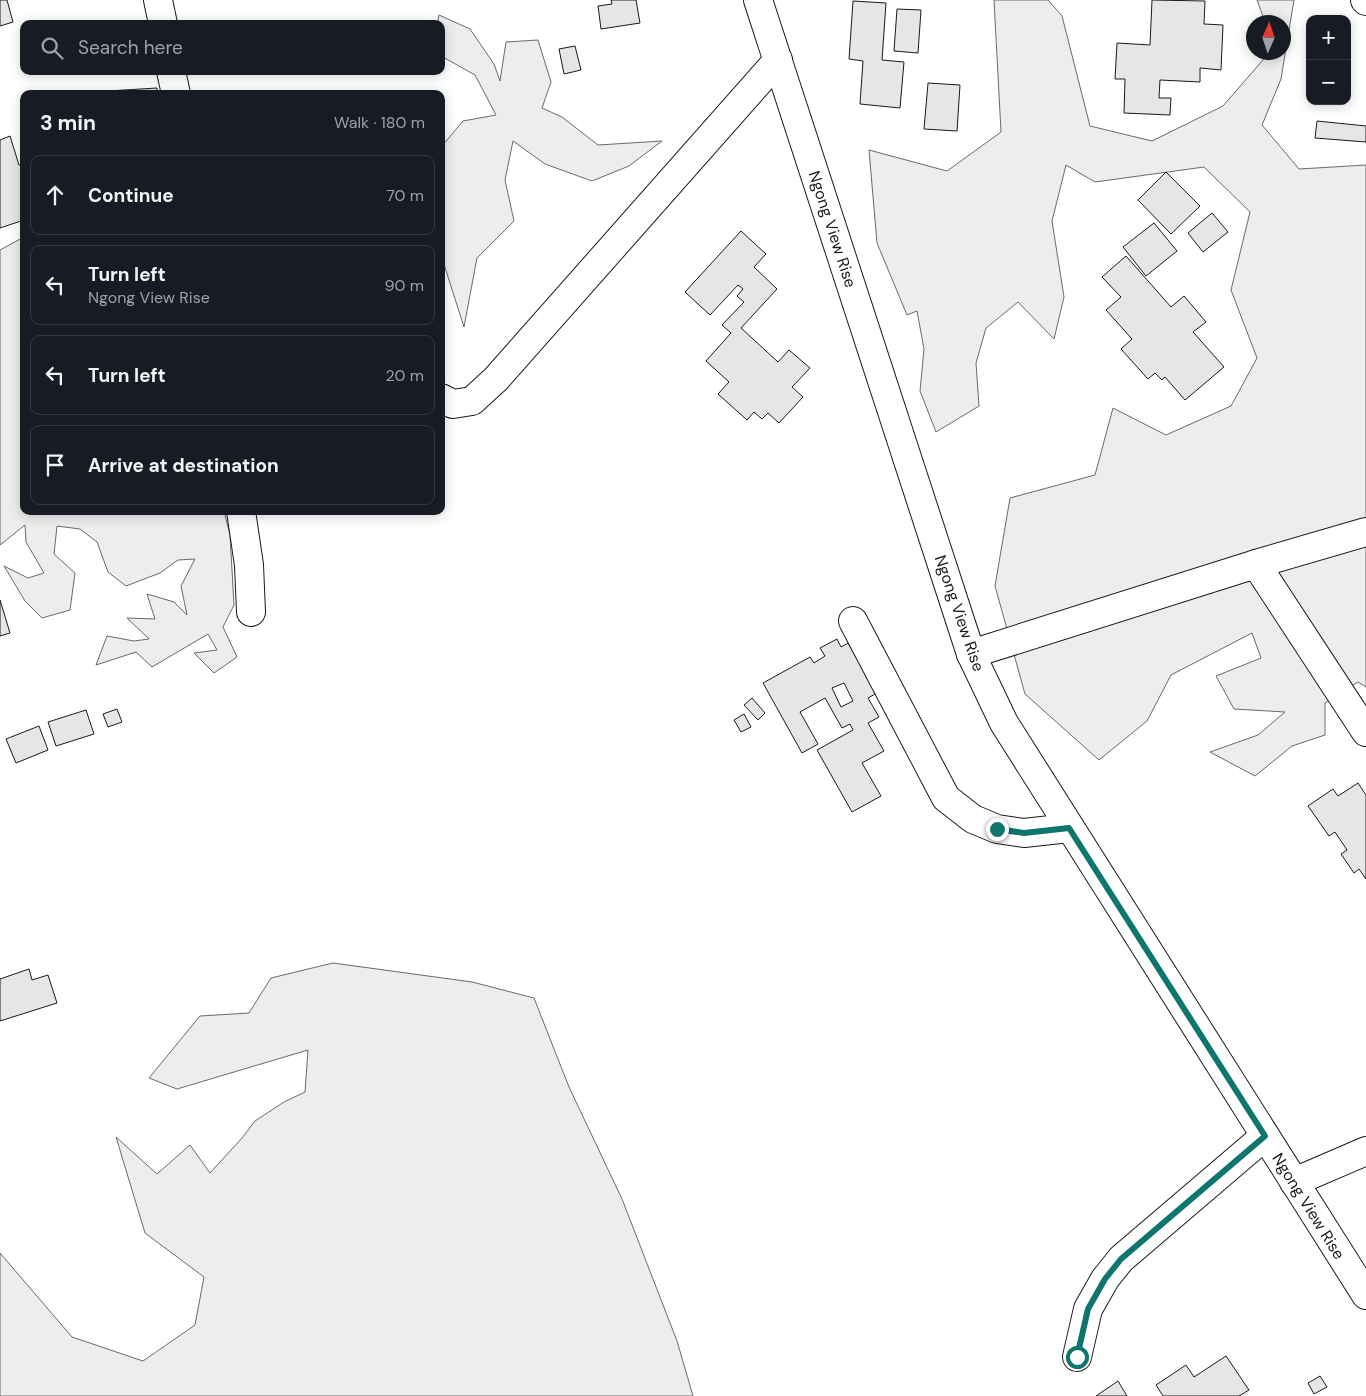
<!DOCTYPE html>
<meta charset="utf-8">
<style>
:root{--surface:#171b24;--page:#20242c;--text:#f1f3f6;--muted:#9ea1a6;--line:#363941}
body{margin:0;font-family:"DM Sans",sans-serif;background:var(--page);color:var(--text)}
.controls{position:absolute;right:15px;top:15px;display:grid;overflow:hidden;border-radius:10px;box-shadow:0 2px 12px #0003}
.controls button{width:45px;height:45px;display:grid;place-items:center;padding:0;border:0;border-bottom:1px solid var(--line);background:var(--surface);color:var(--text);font:25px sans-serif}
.compass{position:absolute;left:1246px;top:15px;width:45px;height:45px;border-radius:50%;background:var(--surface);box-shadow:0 2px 12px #0003;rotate:3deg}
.stop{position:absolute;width:15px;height:15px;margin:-11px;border:4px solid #0f766e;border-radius:50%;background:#fff}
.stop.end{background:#0f766e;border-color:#fff;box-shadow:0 1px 5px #0008}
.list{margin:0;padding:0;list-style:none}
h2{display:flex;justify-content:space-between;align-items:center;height:65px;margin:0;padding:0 20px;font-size:21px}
h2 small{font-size:16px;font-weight:400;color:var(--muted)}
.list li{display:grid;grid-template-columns:32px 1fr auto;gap:15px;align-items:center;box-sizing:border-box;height:80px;margin:0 10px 10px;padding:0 10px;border:1px solid var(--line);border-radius:10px}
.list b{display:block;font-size:19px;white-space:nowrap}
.list p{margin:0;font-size:16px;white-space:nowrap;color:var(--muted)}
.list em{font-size:16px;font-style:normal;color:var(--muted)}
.icon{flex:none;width:28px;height:28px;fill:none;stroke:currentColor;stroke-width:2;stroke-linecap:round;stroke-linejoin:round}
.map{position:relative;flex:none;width:1366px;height:1396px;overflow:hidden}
.search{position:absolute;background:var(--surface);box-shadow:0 2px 12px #0003;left:20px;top:20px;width:425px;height:55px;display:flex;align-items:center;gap:12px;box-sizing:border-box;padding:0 18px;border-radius:10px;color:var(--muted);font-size:19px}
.panel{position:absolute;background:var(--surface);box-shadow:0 2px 12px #0003;left:20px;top:90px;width:425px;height:425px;border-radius:10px}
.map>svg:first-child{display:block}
.green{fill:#ededed;stroke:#6a6a6a}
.building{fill:#e6e6e6;stroke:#1a1a1a;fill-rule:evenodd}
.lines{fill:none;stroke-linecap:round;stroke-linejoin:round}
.minor-casing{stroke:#1a1a1a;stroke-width:30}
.minor{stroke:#fff;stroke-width:28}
.route{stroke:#0f766e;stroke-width:6}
.labels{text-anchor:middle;stroke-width:4;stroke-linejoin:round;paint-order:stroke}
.street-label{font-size:16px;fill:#1a1a1a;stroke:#fff}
</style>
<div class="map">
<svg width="1366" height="1396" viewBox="0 0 1366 1396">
<rect width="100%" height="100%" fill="#fff"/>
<g class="green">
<path d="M994,0H1048L1062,16L1090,126L1152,141L1223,106L1269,53L1284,52V22H1265L1257,0H1294L1281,79L1262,125L1299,169L1366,165V687L1358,682L1325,703V735L1292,746L1255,776L1210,752L1258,735L1285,712L1234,709L1216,676L1261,658L1252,633L1171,675L1147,721L1099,760L1025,694L995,586L1010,498L1095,475L1113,408L1166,435L1231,406L1257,358L1231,290L1250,212L1204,167L1095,182L1066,165L1052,221L1064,297L1054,339L1018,302L986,328L976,363L979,406L936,432L920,391L924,349L917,311L907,315L877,243L869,150L947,171L1001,132Z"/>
<path d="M439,15L470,29L494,64L500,81L506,42L538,40L551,82L542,108L562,117L598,145L662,141L629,166L592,181L545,164L513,141L505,180L514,221L477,258L464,327L441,255V147L463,121L496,115L475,75L441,56V24H437Z"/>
<path d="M24,237V511H224L230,535L234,605L223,627L237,657L214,673L194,653L217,650L208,634L152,667L136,652L96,665L107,636L134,641L149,639L127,618L155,619L147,594L174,602L187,615L181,586L195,559L178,560L160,573L126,586L108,572L97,542L80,529L57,526L54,554L75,573L70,610L42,618L25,601L4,566L28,578L44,573L26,542L25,525L0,545V250Z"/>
<path d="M333,963L472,982L534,998L569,1087L622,1199L677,1341L693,1396H0V1253L72,1337L143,1361L195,1325L204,1277L145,1233L116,1137L157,1174L190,1145L210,1173L242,1138L255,1121L284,1102L305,1092L308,1050L177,1089L149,1078L200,1016L249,1013L271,978Z"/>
</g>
<g class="building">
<path d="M0,0H7L13,22L0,26Z"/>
<path d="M611,0H636L640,23L601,29L598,6L612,4Z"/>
<path d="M1152,0L1205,1L1204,24L1223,25L1221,70L1200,68V82L1160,80L1159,98H1171L1170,115L1124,113L1125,79H1115L1117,43L1150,45Z"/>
<path d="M853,1L886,3L882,60L904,62L900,108L860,104L863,61L849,59Z"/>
<path d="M897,9L921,10L918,53L894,51Z"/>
<path d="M575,46L581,70L564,74L559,49Z"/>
<path d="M928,83L960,85L957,131L924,129Z"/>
<path d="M157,88V94H108V91Z"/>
<path d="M1317,121L1366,126V142L1315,138Z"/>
<path d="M10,136L19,165L24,164V220L0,228V140Z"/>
<path d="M1166,172L1200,206L1171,234L1138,200Z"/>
<path d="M1212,213L1228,232L1203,252L1188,233Z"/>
<path d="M1154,223L1177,251L1146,276L1123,247Z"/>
<path d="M741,231L766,254L754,267L777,289L741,328L778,362L789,350L810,368L792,387L803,397L779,423L768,413L762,419L754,412L747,420L718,394L729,382L706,361L731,333L722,325L744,302L737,296L743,289L738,285L710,315L685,292Z"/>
<path d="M1126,256L1171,307L1184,296L1206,322L1193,332L1224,367L1185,400L1165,377L1162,380L1155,373L1148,379L1121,349L1132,339L1106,310L1121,297L1102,277Z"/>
<path d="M0,600L10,633L0,636Z"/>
<path d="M837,639L841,647L848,643L877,693L868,698L879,717L868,723L884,751L862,763L881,796L852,812L817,750L853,730L850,724L842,728L825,698L800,712L818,744L802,753L763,683L810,657L814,663L825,656L820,648ZM844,683L853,701L841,707L832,688Z"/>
<path d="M752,698L765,713L758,720L744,705Z"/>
<path d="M117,709L122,722L108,727L103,714Z"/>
<path d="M86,710L94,734L56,746L48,722Z"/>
<path d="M744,714L751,727L741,732L734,720Z"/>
<path d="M39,726L48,750L16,763L6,739Z"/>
<path d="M1358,783L1366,795V879L1359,869L1354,873L1341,854L1347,850L1335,832L1329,836L1308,806L1333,789L1338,796Z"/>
<path d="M29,969L32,980L48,975L57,1003L0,1021V979Z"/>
<path d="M1226,1356L1249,1390L1239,1396H1163L1156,1385L1186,1365L1194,1377Z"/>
<path d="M1320,1376L1327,1387L1314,1394L1308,1383Z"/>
<path d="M1118,1381L1127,1396H1096Z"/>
</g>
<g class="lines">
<defs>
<g id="minor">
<path d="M158,0L163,24"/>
<path d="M758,0L971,654L1004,723L1366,1295"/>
<path d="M1365,0L1366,1"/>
<path d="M171,71L176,94"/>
<path d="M441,398L453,404L472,401L496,379L778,60"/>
<path d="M241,511L249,565L251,612"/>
<path d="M1256,564L1366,732"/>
<path d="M853,621L946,798L973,819L997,829L1024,833L1069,828"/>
<path d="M971,654L1256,564L1366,532"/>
<path d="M1294,1182L1366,1151"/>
<path d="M1077,1357L1088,1309L1105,1279L1121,1259L1265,1136"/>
</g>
</defs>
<use href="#minor" class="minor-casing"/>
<use href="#minor" class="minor"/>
</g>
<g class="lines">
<path class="route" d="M997,829L1024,833L1069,828L1265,1136L1121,1259L1105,1279L1088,1309L1077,1357"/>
</g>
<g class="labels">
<g class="street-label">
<text transform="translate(833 229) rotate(72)" y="6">Ngong View Rise</text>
<text transform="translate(960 613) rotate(71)" y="6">Ngong View Rise</text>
<text transform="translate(1309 1206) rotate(58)" y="6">Ngong View Rise</text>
</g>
</g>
</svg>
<div class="controls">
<button>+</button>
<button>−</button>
</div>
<svg class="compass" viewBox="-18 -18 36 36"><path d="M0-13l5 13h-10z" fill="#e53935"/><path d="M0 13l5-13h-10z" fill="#9ea1a6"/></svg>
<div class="stop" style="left:1077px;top:1357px"></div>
<div class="stop end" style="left:997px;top:829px"></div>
<div class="search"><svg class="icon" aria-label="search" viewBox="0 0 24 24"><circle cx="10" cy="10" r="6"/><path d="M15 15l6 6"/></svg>Search here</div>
<section class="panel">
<h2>3 min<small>Walk · 180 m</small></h2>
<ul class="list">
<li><svg class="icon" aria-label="ahead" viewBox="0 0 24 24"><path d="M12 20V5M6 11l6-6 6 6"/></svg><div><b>Continue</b></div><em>70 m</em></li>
<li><svg class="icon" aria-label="left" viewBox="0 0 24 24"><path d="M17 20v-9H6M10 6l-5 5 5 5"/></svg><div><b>Turn left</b><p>Ngong View Rise</p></div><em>90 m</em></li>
<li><svg class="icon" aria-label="left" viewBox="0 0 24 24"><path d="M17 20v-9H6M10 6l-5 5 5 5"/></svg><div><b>Turn left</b></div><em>20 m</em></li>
<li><svg class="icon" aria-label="arrive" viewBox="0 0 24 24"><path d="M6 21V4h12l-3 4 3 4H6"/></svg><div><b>Arrive at destination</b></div></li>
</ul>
</section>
</div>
